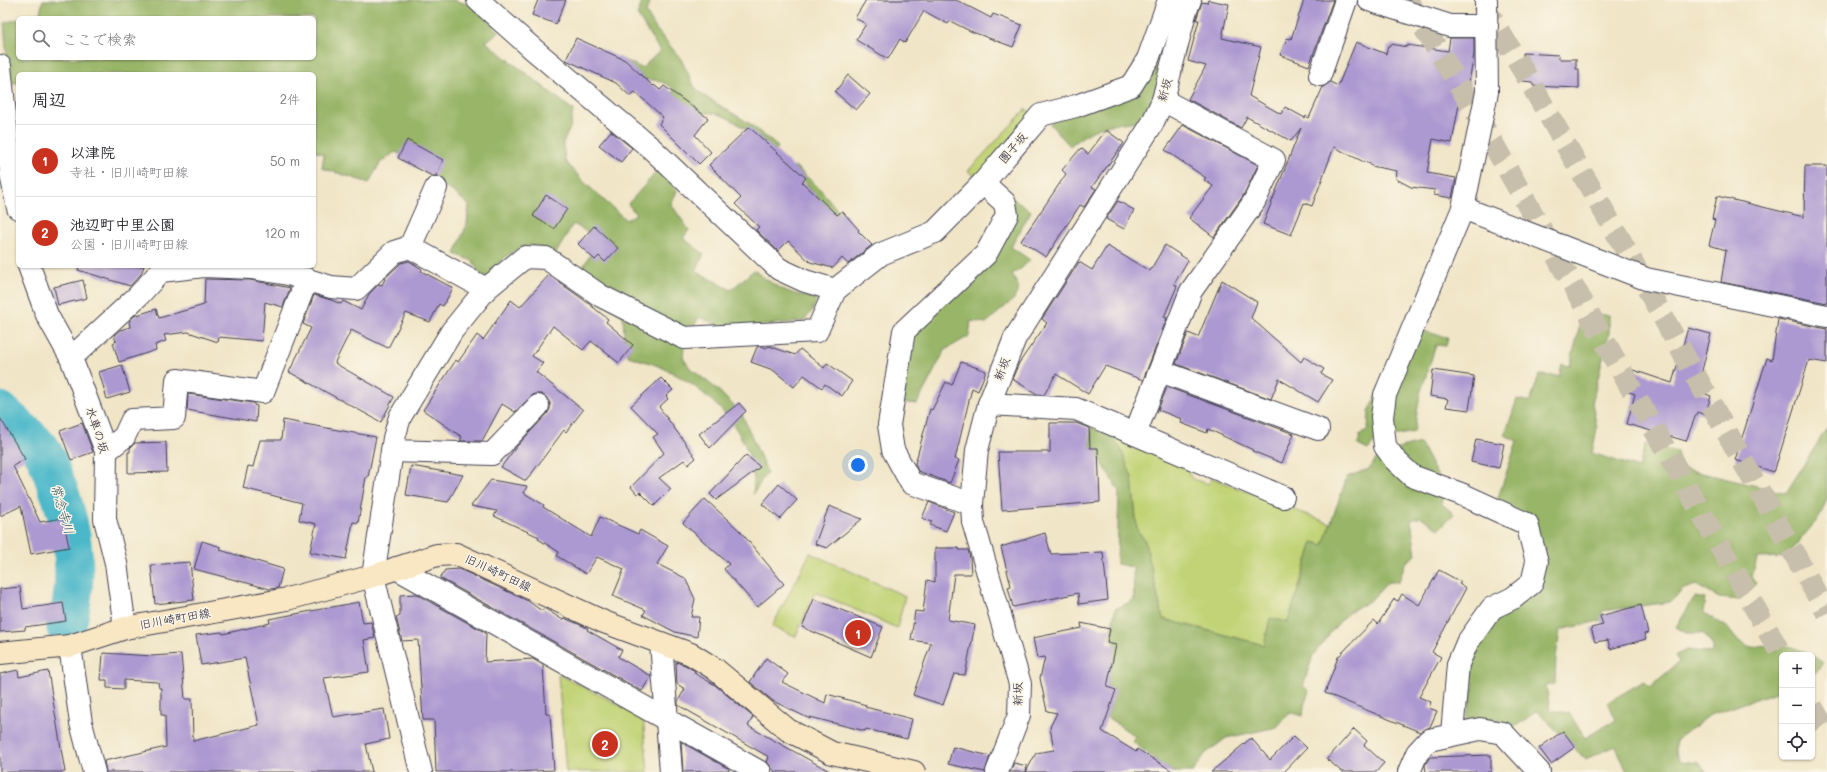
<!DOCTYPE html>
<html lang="ja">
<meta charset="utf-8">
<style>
:root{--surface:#fff;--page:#f2f2f3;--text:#2b2b33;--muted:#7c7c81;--line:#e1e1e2;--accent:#c8321e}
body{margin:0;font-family:Mali,"Klee One",sans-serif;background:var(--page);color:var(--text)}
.controls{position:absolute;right:12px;bottom:12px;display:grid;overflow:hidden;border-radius:6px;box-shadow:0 1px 3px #0004}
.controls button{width:36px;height:36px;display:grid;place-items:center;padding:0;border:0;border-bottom:1px solid var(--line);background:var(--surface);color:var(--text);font:20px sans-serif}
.you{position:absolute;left:858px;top:465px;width:14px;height:14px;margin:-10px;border:3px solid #fff;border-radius:50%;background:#1a73e8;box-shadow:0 0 0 6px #1a73e833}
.badge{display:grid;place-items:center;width:26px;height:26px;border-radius:50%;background:var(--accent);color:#fff;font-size:13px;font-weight:700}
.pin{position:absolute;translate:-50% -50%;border:2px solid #fff;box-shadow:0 1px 4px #0006}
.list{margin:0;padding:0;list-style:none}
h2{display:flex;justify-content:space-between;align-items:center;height:52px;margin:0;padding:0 16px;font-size:17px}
h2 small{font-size:13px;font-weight:400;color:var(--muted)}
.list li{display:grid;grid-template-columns:26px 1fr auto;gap:12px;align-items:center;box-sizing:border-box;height:72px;padding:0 16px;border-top:1px solid var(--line)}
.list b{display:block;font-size:15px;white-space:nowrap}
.list p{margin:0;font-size:13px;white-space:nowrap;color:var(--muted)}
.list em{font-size:13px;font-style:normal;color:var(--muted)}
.icon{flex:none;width:22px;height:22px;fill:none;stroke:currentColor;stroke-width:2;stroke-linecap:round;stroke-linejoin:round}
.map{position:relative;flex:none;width:1827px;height:772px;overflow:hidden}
.search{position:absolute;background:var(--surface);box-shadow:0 1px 3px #0004;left:16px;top:16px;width:300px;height:44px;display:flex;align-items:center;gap:10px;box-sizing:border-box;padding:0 14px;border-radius:6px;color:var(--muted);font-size:15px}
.panel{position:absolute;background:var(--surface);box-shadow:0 1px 3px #0004;left:16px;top:72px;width:300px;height:196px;border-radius:6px}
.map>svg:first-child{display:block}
.green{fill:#c1d376;stroke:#727a58}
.forest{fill:#98b567;stroke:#5d6c51}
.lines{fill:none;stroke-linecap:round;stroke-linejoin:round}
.river{stroke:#4cb8c9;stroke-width:39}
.building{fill:#ad99d1}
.motorway-tunnel{stroke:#c7beab;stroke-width:22;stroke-dasharray:22 11;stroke-linecap:butt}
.minor-casing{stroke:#413f50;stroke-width:24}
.tertiary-casing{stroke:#413f50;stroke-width:24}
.secondary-casing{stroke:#413f50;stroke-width:24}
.minor{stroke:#fff;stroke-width:22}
.tertiary{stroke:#fff;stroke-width:22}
.secondary{stroke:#f9e7c3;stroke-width:22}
.labels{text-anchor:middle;stroke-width:3;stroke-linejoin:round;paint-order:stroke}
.street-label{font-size:12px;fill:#22223b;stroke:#fcf5e5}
.water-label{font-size:13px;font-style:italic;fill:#31566d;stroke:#fcf5e5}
</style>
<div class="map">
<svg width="1827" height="772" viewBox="0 0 1827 772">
<rect width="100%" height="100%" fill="#fcf5e5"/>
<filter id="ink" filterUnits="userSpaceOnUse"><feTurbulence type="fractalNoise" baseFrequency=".025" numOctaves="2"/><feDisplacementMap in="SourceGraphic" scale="8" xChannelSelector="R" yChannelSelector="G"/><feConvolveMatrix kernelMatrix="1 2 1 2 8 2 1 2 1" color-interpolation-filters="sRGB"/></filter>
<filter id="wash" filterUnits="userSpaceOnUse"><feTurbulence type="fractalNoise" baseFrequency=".012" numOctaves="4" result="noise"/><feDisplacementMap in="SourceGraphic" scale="16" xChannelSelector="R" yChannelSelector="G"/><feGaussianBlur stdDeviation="0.9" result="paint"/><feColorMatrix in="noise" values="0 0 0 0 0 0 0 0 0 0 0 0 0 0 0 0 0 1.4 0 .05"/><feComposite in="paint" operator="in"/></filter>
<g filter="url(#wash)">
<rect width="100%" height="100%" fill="#f0e5c7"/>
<g class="green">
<path d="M1026,109L1033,114L976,178L968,171Z"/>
<path d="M1107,432L1186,468L1192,479L1208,484L1212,478L1331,524L1323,545L1313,542L1288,623L1264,645L1163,619L1145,541L1137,530L1132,478Z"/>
<path d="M810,553L905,596L897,628L815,592L796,636L772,627Z"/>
<path d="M558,674L643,717L648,772H566Z"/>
</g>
<g class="forest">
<path d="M43,0H453L471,5L499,31L486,42L573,110L570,128L563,143L565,161L585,183L626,220L636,214L628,204L659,169L677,191L671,204L689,230L683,238L704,254L696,271L731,290L754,270C776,287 788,295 817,298L812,311L804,321L727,329L699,317L684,346L683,358L690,368L718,390L742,414L767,472L753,494C760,438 710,390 663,368C652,363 640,360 628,356V343L624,337L623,316L573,283L600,239L573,224L555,255C551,253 546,249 542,248C516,238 498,265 483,281L473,261L455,254L467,224L469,205L452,191L433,179L436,169L395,152L380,163L369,183L322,168L324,154L314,151V74H18V83H9L4,23L18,19V58H314V18H22L40,13Z"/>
<path d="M643,0H651L646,12L656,29L681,59L694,86L704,96L749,123L778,147L774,152C756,138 724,106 701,114L671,94L675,89C663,81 653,78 639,81L619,58L642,68L660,51L637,15Z"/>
<path d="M1156,66L1164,67L1144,121C1114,123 1094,125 1070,146L1050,124L1057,118Z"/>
<path d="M795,166L820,189L870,249L861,257L817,200L806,183L791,169Z"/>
<path d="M1012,198L1031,211L1011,247L1030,260L1022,268L1012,274L1019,288L1014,299L986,323L971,321L969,336L945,350L917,404L897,402L905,333L991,259Z"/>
<path d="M1596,315H1609V333L1592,403L1597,428L1592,453L1639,468L1645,444L1677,452L1681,468L1786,493L1827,428V499L1819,518L1785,557L1757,558L1752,576L1756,584L1739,600L1719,598L1696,585L1684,589L1670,602L1602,611L1603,620L1560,630L1556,657L1555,684L1546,686L1550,710L1569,713L1585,738L1616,720L1608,702L1644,681L1650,687L1679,662L1675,655L1688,650L1712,653V644L1703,633H1686L1676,627L1695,597L1705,599L1703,612L1727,627L1736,639L1750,648C1777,641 1801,646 1823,663L1812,675V655H1782V690L1710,715L1676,740L1675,750L1680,761L1699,763L1706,772H1627L1616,746L1585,759L1537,711L1510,730L1501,720L1465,724L1474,683L1462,681L1470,648L1506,609L1540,550L1495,507L1517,441L1505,435L1517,399L1530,402L1539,375L1559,376L1562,364L1570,366L1581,320Z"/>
<path d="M1413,328L1448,338L1446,346L1436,345L1420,394L1414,432L1377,439L1368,450L1358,445L1360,435L1368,430L1369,412L1379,387Z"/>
<path d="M1091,423L1107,432L1121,449L1132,478L1137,530L1145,541L1163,619L1264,645L1270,618L1288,622L1313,542L1323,545L1347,477L1369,469L1380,454L1420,443L1445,490L1441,503L1454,514L1439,529L1421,517L1411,520L1416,555L1405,563L1399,582H1388L1371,600L1349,612L1336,626L1313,655L1303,686L1309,691L1304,706L1303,716L1290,712L1277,727L1226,738L1205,754L1193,772H1171L1132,741L1135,736L1104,715L1114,688L1107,686L1115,642L1110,640L1115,609L1134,600L1133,567L1117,564L1119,491L1098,456L1091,455Z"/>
</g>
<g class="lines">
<path class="river" d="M0,411C14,424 30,436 42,451C47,457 50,468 53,476C74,525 81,576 66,628"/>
</g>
<g id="blocks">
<g class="building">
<path d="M538,0H566L556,24L532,15Z"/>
<path d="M866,0H956L991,18L993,14L1022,25L1013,47L970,31L950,21L948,24L924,11L905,43L900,39L888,59L856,40L866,24L855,18Z"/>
<path d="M1208,0L1229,4L1222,38L1261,47L1249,96L1281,114L1285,107L1305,118L1306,116L1309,118L1323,87L1330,82L1338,86L1356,42L1386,54L1388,46H1391V44L1407,47V45L1448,51L1450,38H1474V54L1468,88L1462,87L1452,143L1433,139L1427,173L1456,178L1452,198L1434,195L1435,190L1411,187L1396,179L1397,171L1371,166V164L1364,162L1334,147L1312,206L1304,203L1291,235L1263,224L1301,128L1291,141L1247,117L1241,128L1188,99L1206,66L1188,61L1199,20H1196L1202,2L1207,3Z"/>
<path d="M1304,0H1333L1309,66L1280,55L1287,38L1291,39Z"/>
<path d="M576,38L625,60L653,86L654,85L660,90L664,86L708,118L695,135L711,152L699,164L659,124L663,117L635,92L630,96L616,83L566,60Z"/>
<path d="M1523,53L1559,55V59H1576V69H1579V88L1533,86V82L1522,81Z"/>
<path d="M848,75L870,94L856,110L835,92Z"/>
<path d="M1183,125L1258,165L1243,196L1214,237L1189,218L1213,186L1204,180L1206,178L1165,150Z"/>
<path d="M749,127L806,178L802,182L837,215L842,211L859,230L858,231L872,245L848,264L842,258L833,268L810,262L788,241L778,251L756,230L759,227L735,204L741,198L709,165Z"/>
<path d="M1106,130L1124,143L1092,187L1096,189L1084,207L1080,205L1046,257L1021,241L1066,174L1062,170L1081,148L1088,154Z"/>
<path d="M611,131L632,148L621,162L599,145Z"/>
<path d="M407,140L443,160L436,176H432L398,158Z"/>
<path d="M1805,166H1827V303L1721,282L1726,250L1709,245L1715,220L1712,219L1717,196L1804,217Z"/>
<path d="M546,195L567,209L554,229L533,216Z"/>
<path d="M1118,201L1134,210L1124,229L1106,219Z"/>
<path d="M594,226L618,248L605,262L599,256L595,260L578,244Z"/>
<path d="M1165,245L1188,260L1174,284L1177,286L1164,317L1167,318L1143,380L1105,366L1088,394L1056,374L1044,395L1037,394L1012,379L1019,363L1047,323L1042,319L1079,262L1092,270L1107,246L1150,271Z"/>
<path d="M409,261L422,269L421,271L453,288L443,306L439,304L430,322L406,313L388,348L351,330L335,362L336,364L394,397L381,422L289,372L311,328L303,324L314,295L331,300L341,304L343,301L361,310L369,294L379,284L382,285L386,277L401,263Z"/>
<path d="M79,266H144L141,274L130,286L78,270Z"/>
<path d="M549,275L584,300L608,319L606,322L633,345L619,363L591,341L583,350L553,326L532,356L543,363L536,372L583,410L566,432L564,430L526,481L501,467L517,446L547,414L550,409V403L546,397L541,394H534L515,412L502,404L482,441H460L462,437L423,410L456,360L458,362L477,335L483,340L511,300L520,307Z"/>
<path d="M205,279L250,280L290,288L283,307L265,302L262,341L219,337L218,342L188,332L164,335L166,341L155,345L156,350L119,362L113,343L117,341L116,342L114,335L120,330L130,327L129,322L134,316L156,309L159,318L204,305Z"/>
<path d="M83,280L87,298L58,305L54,287Z"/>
<path d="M1222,280L1257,302L1251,318L1301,362L1304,357L1324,369L1321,374L1332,380L1318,402L1279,379L1271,399L1176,364L1188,333L1198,337Z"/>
<path d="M1778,319L1827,329V363L1809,360L1774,472L1735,460L1767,358L1772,360Z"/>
<path d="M1688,328L1711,334L1697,391L1711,396L1705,415L1697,412L1686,441L1627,424L1635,394L1623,390L1630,369L1672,383Z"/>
<path d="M761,346L766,348L769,346L795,355L800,349L824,368L827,363L852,381L842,396L825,384L822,388L804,375L794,387L773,370L751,362L757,347Z"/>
<path d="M961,362L986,371L978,391L972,388L955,459L959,460L950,483L918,471L915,464L930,409L932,410L946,382L952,385Z"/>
<path d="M122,365L130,392L107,399L99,372Z"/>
<path d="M1433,370L1474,376L1469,410L1446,407L1448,399L1430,396Z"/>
<path d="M661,378L673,390L666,396L668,399L659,407L696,458L688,465L684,460L659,478L671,489L654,506L640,492L637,494L631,487L664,453L653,437L658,434L631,406Z"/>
<path d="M1167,387L1294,434L1282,463L1252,451L1253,450L1208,429L1207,433L1181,423L1182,419L1158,410Z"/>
<path d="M188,394L254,403V405L257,406L256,422L187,410Z"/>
<path d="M739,403L746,411L710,448L699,434Z"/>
<path d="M0,418L25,459L13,466L40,522L63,518L69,547L31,554L21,506L0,516Z"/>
<path d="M283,420L376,437L368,477H366L358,523L353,522L346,559L310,552L316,524L299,520L302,503L243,488L248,466L253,467L260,440H281Z"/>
<path d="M82,423L93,452L71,460L60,431Z"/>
<path d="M1050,423H1076L1089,428L1090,448H1098L1100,502L1002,510L998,452H1050Z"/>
<path d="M1476,439L1504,444L1499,468L1471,462Z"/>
<path d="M166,442L167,472L128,473V452H130V448L135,443Z"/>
<path d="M746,455L760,467L716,500L710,494Z"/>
<path d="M411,466L463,475L448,502L406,495Z"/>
<path d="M491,480L527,486L524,493L544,505L543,507L591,537L600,517L638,534L640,530L668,546L657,564L685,578L695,599L691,617H699L697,637L675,632L643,615L646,610L613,596L624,569L597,557L586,574L557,556L559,552L538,539L539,537L494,516L497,511L471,506Z"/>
<path d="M779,484L797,500L780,519L762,504Z"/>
<path d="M705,499L740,531L784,584L757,607L724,569L729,564L683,523Z"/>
<path d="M929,502L954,512L946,531L930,525L932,522L922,518Z"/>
<path d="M829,506L862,519L827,548L815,544Z"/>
<path d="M1045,533L1051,554L1103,552L1108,600L1079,604L1078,593L1013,607L1008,587L1011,586L1001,547Z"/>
<path d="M202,541L221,547L220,550L283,569L278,588L270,589L194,569Z"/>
<path d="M935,548H959V550H968L970,558L971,574H954L948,620L975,625L965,675L954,674L943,705L913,695L931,643L911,640L915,611L923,612L927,580L935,582Z"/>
<path d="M190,562L194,600L155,604L151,565Z"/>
<path d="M459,569L528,601L542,611L544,608L563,620L564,618L583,626L588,629L587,630L622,650L618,657L651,676L642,691L440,578L445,570Z"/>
<path d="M1439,570L1461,582L1459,584L1466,588L1432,652L1441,657L1419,697L1431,702L1429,708L1437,711L1430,727L1420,732L1325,693L1338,657L1374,620L1378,624L1394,599L1398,601L1402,594L1419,605Z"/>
<path d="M20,587L23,609L63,603L66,621L25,627V630L0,632V589Z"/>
<path d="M416,594L486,633L485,662L533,659L543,665L546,714H550L554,770L517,772H436L434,720H423L418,640L402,641L396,617L400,616V595Z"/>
<path d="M814,599L883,627L871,657L802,627Z"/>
<path d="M359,602L363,623L371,622L375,638L364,640L369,672L324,678L333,717L384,709L389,739L366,744L372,772H106L104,761L166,747L165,715H161V688H159L158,682L124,680V689L107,688V680H101L103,653L152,656L181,654L185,699H192L193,741L259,725L245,658L201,665L196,635L222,632L223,634L270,623L269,619Z"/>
<path d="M1641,605L1648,633L1644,634L1646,639L1610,649L1608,640L1595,642L1591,628L1603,625L1600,616Z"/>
<path d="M1081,623L1110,629L1107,643L1116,645L1107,687L1116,690L1102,731L1136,752L1137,749L1174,772H1026L1036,753L1054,750L1050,727L1057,713L1047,711L1040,678L1045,657L1037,658L1033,638L1082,628Z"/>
<path d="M766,658L788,674L782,682L825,703L827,694L866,705L865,707L912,719L907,739L866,729L865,731L810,717V719L773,701L750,682Z"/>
<path d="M676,662L685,665L695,671L694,673L715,685L753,717L748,726L831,772H775L767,762L769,757L678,705V701L685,689L677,684Z"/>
<path d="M18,670L19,677L48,671L65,772H0V674Z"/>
<path d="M1354,729L1367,741L1364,745L1384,763L1376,772H1342L1327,759Z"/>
<path d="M1563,731L1575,747L1551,764L1539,748Z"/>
<path d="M1294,736L1307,748L1284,772H1211L1251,738L1270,760Z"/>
<path d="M681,742L729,769V771L683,772Z"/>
<path d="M953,747L990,756L985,772L948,764Z"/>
<path d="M1491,755V772H1426L1425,765L1430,757Z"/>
<path d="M1014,763L1027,766L1026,772H1010Z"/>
</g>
</g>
</g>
<g filter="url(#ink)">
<use href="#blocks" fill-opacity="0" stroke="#413f50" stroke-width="1"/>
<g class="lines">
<g class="motorway-tunnel">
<path d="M1407,0L1469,101L1782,656"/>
<path d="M1482,3L1524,72L1617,234L1827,613"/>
<path d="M1812,707L1827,732"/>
</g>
<defs>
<g id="minor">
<path d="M478,0L533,49L652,149L779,269L805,281L835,290"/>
<path d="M1369,0L1450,26H1487"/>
<path d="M0,66L11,174L18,208"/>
<path d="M1320,75L1346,0"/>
<path d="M1463,208L1646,279L1827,316"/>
<path d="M29,266L47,315L71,358L106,451L105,519L116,563L125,628"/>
<path d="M486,289L525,257L546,258L601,296L684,338L817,331L835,290L881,254L935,232L983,183L1041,115L1076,106L1131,86L1148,59L1169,0"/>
<path d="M71,358L139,295L161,271L204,266L251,268L288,274L331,287L356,289L394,252L410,247"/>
<path d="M1160,371L1318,429"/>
<path d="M989,404L1076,409L1283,497"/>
<path d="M1135,434L1191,291L1254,202L1274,160L1163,100"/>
<path d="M106,451L124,437L132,420L174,418L177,380L263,392L307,279"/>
<path d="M392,451L492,454L538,406"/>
<path d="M972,504L911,483L893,450L889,425L904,331L986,254L1007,215L1005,203L983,183"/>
<path d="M396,568L760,772"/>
<path d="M661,643L671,772"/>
<path d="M1452,734L1458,664L1467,643L1492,608L1513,598L1532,583L1537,562L1527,524L1461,494L1412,476L1395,460L1385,446L1382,417L1385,395L1463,208L1487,92L1486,0"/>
<path d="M421,772L373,576L394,438L400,417L452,331L486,289L410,247L436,188"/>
<path d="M997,772L1019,715L1020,684L973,522L972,504L977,450L989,404L1015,338L1152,124L1163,100L1185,13L1190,0"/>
<path d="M1409,772L1417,753L1429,740L1480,729L1503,733L1539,772"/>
</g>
<path id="tertiary" d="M70,646L81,723L94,772"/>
<path id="secondary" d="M0,653L70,646L125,628L287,599L373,576L437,555L456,554L604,622L691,654L715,669L788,730L832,753L914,772"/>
</defs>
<use href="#minor" class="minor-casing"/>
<use href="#tertiary" class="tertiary-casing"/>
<use href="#secondary" class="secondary-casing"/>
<use href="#minor" class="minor"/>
<use href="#tertiary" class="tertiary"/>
<use href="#secondary" class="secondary"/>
</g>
</g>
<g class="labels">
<g class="street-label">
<text transform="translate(1165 90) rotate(-74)" y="4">新坂</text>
<text transform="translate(1013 148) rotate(-49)" y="4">團子坂</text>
<text transform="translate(1002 369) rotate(-69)" y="4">新坂</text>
<text transform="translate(97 430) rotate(72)" y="4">水車の坂</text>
<text transform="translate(498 573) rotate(25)" y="4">旧川崎町田線</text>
<text transform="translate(175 619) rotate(-10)" y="4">旧川崎町田線</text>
<text transform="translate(1018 694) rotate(-91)" y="4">新坂</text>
</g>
<g class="water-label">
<text transform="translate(63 509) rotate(74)" y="5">常念寺川</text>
</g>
</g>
</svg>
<div class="controls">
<button>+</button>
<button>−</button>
<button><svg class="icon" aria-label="locate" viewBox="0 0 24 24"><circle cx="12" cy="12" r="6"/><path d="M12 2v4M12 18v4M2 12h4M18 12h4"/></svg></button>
</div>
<div class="you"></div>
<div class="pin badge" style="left:858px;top:633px">1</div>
<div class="pin badge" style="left:605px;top:744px">2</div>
<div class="search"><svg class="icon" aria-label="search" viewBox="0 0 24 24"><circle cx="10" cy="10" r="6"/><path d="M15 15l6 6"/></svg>ここで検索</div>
<section class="panel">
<h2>周辺<small>2件</small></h2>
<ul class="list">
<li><span class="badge">1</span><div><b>以津院</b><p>寺社 · 旧川崎町田線</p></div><em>50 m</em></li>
<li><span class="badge">2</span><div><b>池辺町中里公園</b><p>公園 · 旧川崎町田線</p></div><em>120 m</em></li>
</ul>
</section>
</div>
